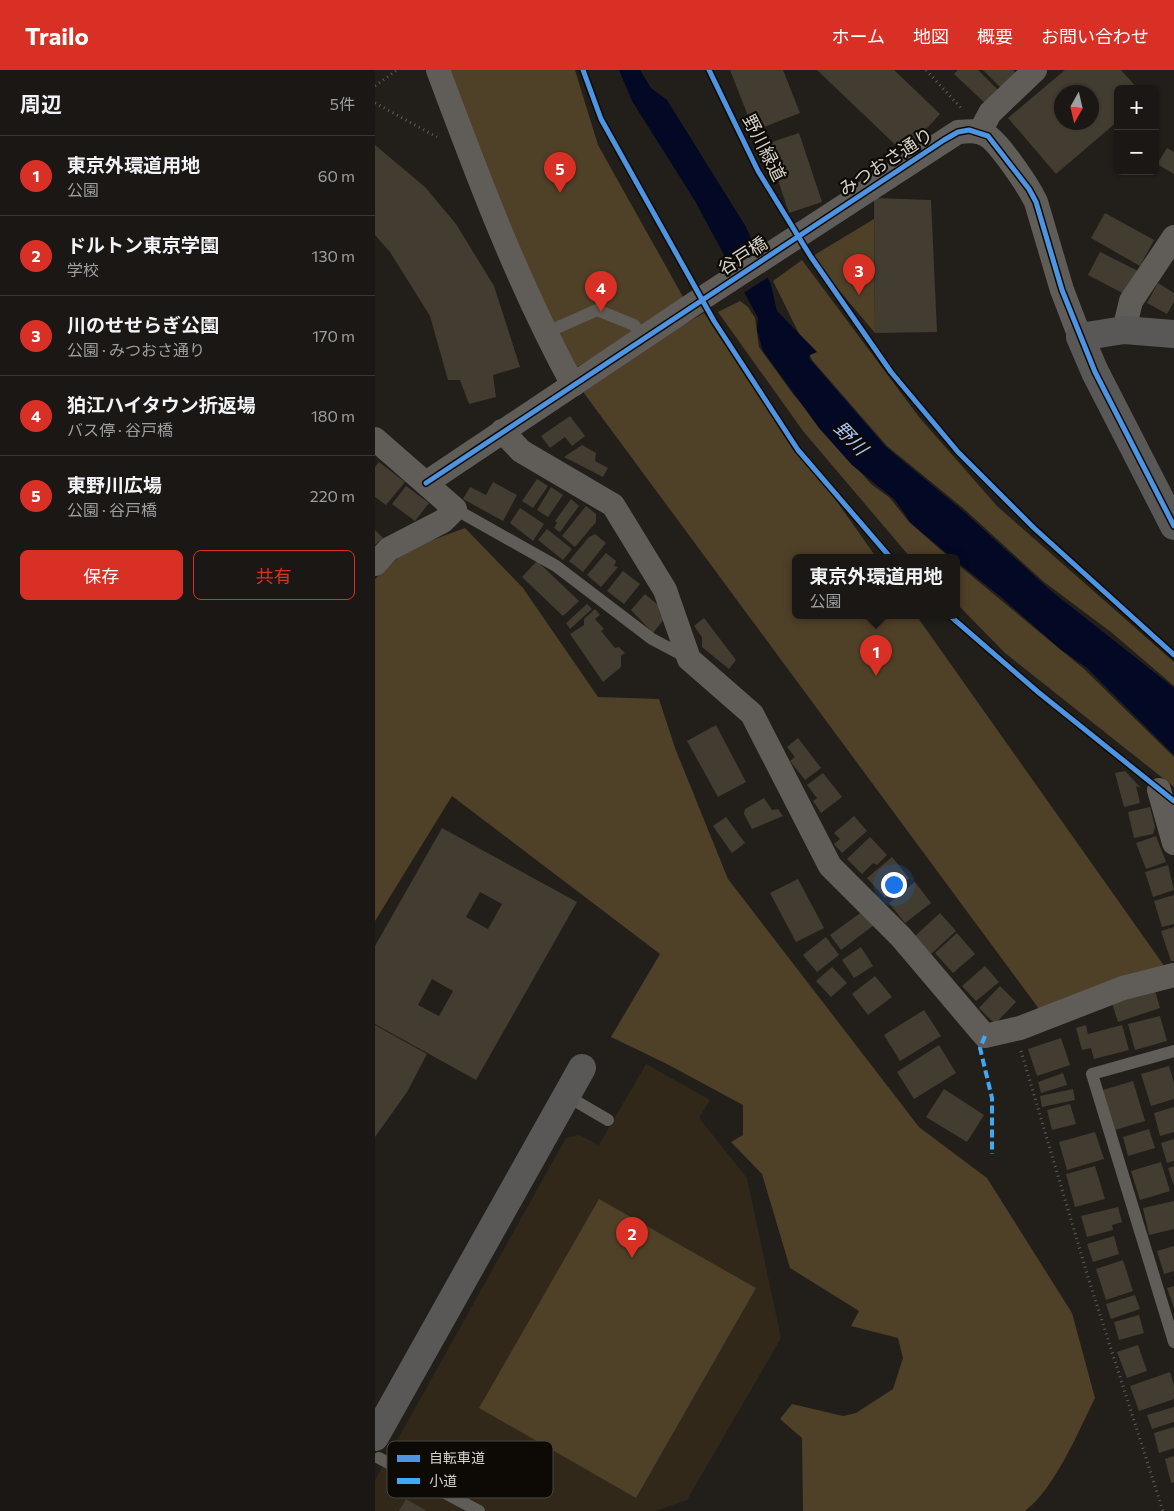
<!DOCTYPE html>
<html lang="ja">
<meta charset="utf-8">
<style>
:root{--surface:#1a1714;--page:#23201d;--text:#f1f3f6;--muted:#9f9fa0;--line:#383634;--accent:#d93025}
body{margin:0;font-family:Commissioner,"Noto Sans JP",sans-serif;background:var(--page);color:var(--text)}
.controls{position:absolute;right:15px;top:15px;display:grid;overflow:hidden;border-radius:8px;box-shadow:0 1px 4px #0004}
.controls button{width:45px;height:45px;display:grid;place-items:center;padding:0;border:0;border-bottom:1px solid var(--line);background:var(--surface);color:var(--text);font:25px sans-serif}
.compass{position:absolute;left:679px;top:15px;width:45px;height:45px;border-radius:50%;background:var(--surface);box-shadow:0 1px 4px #0004;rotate:188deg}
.you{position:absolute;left:518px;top:814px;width:18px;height:18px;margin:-12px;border:4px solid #fff;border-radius:50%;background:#1a73e8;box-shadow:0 0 0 8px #1a73e833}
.badge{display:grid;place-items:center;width:32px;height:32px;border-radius:50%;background:var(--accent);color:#fff;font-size:16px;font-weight:700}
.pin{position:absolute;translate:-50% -41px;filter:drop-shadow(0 1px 2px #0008)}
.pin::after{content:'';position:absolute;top:26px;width:18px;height:15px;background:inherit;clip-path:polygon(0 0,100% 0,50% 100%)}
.popup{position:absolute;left:417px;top:484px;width:168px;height:65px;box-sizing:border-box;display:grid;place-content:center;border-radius:8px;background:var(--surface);filter:drop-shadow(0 1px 4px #0005);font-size:16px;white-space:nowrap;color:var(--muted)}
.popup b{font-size:19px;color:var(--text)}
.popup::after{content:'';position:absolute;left:50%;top:100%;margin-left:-10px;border:10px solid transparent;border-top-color:var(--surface)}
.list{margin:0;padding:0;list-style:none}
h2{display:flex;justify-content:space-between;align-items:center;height:65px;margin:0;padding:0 20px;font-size:21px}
h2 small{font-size:16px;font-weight:400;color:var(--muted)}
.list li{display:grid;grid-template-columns:32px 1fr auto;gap:15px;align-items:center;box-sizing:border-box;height:80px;padding:0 20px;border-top:1px solid var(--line)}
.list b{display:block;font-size:19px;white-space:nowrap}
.list p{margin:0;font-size:16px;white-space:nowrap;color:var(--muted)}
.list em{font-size:16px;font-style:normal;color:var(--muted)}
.actions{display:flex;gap:10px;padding:15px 20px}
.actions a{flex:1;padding:11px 0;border:1px solid var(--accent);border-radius:8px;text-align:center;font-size:18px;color:var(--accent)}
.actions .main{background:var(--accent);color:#fff}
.map{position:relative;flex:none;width:799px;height:1441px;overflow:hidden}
header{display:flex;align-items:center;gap:30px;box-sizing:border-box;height:70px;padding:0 25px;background:var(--accent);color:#fff}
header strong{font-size:24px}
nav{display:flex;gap:28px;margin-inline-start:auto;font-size:18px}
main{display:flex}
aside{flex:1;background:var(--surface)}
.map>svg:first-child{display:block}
.built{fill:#312819}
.green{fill:#4f4028}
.water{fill:#030924}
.pier{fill:#221f1a}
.building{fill:#423c31;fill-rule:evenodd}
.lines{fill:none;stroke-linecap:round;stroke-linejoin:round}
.path{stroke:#5f5d59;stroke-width:3;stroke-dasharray:1 4;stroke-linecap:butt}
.lane{stroke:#605d59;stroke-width:12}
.street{stroke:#605d59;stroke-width:24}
.secondary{stroke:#595856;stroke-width:28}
.quiet{stroke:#3fa9f5;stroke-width:4;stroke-dasharray:8 4;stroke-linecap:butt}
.cycleway-casing{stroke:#0d0a06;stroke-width:8}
.cycleway{stroke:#4d94e3;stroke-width:5}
.labels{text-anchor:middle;stroke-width:4.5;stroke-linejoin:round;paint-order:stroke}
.street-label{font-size:18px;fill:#d6d2cb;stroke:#0d0a06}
.water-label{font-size:19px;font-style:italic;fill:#a9c5f7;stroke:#0d0a06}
.key{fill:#0d0a06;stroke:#494641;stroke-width:1}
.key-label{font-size:14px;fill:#d6d2cb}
</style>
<header>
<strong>Trailo</strong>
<nav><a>ホーム</a><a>地図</a><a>概要</a><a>お問い合わせ</a></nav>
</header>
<main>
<aside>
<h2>周辺<small>5件</small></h2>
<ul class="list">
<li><span class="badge">1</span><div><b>東京外環道用地</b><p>公園</p></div><em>60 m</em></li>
<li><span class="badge">2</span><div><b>ドルトン東京学園</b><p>学校</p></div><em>130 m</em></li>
<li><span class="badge">3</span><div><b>川のせせらぎ公園</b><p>公園 · みつおさ通り</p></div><em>170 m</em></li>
<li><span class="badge">4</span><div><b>狛江ハイタウン折返場</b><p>バス停 · 谷戸橋</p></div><em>180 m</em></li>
<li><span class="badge">5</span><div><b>東野川広場</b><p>公園 · 谷戸橋</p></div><em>220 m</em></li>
</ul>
<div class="actions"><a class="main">保存</a><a>共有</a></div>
</aside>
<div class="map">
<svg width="799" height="1441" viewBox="0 0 799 1441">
<rect width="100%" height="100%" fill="#221f1a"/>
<path class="built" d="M271,994L335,1030L324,1048L372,1108L406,1268L312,1430L280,1441H0V1410L191,1068L204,1065L224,1075Z"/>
<g class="green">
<path d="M72,0H200L223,75L312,234L193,302Z"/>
<path d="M499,149L500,263L436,187Z"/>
<path d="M427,190L544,347L622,436L799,592V616L736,562L669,512L588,438L512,376L437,290L398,211Z"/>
<path d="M365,231L373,237L380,248L384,277L418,324L496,414L515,428L534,452L574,487H535L428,361L343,242Z"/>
<path d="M329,243L501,487H421V545H541L790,897L664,939L203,315Z"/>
<path d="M90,458L148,518L223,627L284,629L300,678L353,809L544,1057L612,1108L697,1243L720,1328C703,1362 680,1418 650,1441H428L427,1368L405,1349L417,1334L468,1346L481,1343L518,1319L528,1288L523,1268L476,1256L484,1241L415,1198L387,1104L356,1072L368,1065V1035L292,994L236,967L285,884L77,726L0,851V509L33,479Z"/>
<path d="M581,493L709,599L799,687V717L630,583L581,533Z"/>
<path d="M224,1129L381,1218L261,1428L104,1338Z"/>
</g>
<path class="water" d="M244,0H265L276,18L292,30L371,157L396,215L402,241L442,282L435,285L434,288L511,377L587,440L675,520L799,618V685L712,598L685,579L626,527L581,491V487H576L536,453L520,430L477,395L444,358L388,281L382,260L383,248L320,131L257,31Z"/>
<path class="pier" d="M380,171L395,206L367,224L349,191Z"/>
<g class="building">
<path d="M355,0H408L425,43L379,61Z"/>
<path d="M442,0H519L565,44L529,83Z"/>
<path d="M583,0H603L624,21L611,34L579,4Z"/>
<path d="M608,0H638L641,3L626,18Z"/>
<path d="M690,0H746L763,19H743V51L681,104L633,48ZM686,22H716V52H686Z"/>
<path d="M424,63L447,132L414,143L391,74Z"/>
<path d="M0,75L50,117L81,154L119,216L145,297L118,305L121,327L94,334L85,310H73L55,246L15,182L0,165Z"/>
<path d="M792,78L799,82V104L782,94Z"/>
<path d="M499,128L556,130L562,262L500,263Z"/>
<path d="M730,143L779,170L765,196L716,168Z"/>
<path d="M725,182L767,203L755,227L713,205Z"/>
<path d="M783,213L799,223V232L792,244L772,233Z"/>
<path d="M195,346L210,366L197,376L190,367L175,378L166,366Z"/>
<path d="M207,375L221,383L220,391L233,398L228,407L189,387Z"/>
<path d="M4,392L30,412L11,435L0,427V397Z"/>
<path d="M162,409L173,416L158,438L147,431Z"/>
<path d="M118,412L142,425L128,451L88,429L95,417L111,425Z"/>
<path d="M31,416L54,433L40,451L17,434Z"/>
<path d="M176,417L188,425L173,447L162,440Z"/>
<path d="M196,429L204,436L185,462L179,458L182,453L180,451Z"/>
<path d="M211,436L221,444V452L200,477L187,466Z"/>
<path d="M145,438L169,454L158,471L135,453Z"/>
<path d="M172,459L197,479L188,490L163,470Z"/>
<path d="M0,460L8,468L0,475Z"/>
<path d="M220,464L231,473L208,502L194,491L214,467Z"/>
<path d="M231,483L241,491L239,496L243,497L226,517L212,505Z"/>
<path d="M162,491L204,531L188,546L147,507Z"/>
<path d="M248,501L265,514L249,534L232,521Z"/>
<path d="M270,524L283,535L286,545L290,548L278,563L256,540Z"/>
<path d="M212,534L217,539L195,559L191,553Z"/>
<path d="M220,539L225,545L220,549L229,559L226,561L240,578L244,577L250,583L246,586V597L228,612L195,564L209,555V549Z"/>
<path d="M329,548L361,590L354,599L327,577V567L319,556Z"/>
<path d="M341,655L371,712L343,727L312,671Z"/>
<path d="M423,668L446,698L430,710L415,691L420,687L412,677Z"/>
<path d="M750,701L766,718L761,716L765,733L749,737L740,703Z"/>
<path d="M448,703L467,727L446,743L438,731L442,728L432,715Z"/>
<path d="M389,728L397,740L403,739L408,746L377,759L369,744L370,739Z"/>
<path d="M775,737L780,757L778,764L759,768L753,742Z"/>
<path d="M479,746L492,761L467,783L459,774L465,769L459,763Z"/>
<path d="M351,747L370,773L357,783L338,756Z"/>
<path d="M67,758L202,832L101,1010L0,954V876ZM105,822L127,834L113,859L91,847ZM57,909L78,921L64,946L43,935Z"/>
<path d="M781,766L791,792L771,799L761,773Z"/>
<path d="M495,767L512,785L502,795L498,793L487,804L472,789Z"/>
<path d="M517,787L534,808L510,828L492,808Z"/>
<path d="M793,795L799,820L778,827L770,802Z"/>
<path d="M423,809L449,858L421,872L395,823Z"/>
<path d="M540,812L556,833L530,853L514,833Z"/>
<path d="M799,825V854L787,857L779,831Z"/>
<path d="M488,841L499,855L466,880L455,865Z"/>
<path d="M565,843L581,861L556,884L540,866Z"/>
<path d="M799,857V891H796L786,861Z"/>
<path d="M582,863L600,884L578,903L560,883Z"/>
<path d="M451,867L464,885L442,902L428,885Z"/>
<path d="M486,877L498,896L479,908L467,890Z"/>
<path d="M610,896L624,912L601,931L587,916Z"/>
<path d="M457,897L472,913L456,927L441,911Z"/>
<path d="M500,906L517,927L493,945L477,924Z"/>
<path d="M625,916L641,932L620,954L604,938Z"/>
<path d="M779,917L785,938L743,952L736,930Z"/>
<path d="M549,940L566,966L525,991L509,965Z"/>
<path d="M785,946L792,971L760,980L753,954Z"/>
<path d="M0,955L52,984L32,1022L0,1067Z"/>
<path d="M711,955L713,964L747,955L754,980L719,989L716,978L707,980L701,958Z"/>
<path d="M686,968L695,995L662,1006L653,979Z"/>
<path d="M564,975L581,1003L539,1029L522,1002Z"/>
<path d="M794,996L799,1013V1029L776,1036L766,1004Z"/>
<path d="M688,1003L692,1015L666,1023L663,1012Z"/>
<path d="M758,1011L770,1051L740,1060L728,1020Z"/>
<path d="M569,1019L609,1045L592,1072L551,1047Z"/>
<path d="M698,1019L700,1030L667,1037L665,1026Z"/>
<path d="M695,1034L701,1054L677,1060L672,1040Z"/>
<path d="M799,1037V1062L785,1066L779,1043Z"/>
<path d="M774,1059L780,1078L753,1086L748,1067Z"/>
<path d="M720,1062L729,1089L692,1100L684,1072Z"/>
<path d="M799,1069V1091L792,1093L786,1073Z"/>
<path d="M786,1092L795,1121L765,1130L756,1101Z"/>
<path d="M720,1096L730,1129L700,1137L691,1104Z"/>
<path d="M799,1096V1116L793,1098Z"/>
<path d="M799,1131V1159L774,1165L768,1138Z"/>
<path d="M743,1137L747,1152L737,1155L738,1160L712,1167L706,1146Z"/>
<path d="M739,1166L744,1184L718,1192L712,1174Z"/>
<path d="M799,1176V1201L789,1204L782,1181Z"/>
<path d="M748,1190L758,1221L731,1230L721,1199Z"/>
<path d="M799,1216V1238L792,1218Z"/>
<path d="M760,1225L765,1239L736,1249L731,1234Z"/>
<path d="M764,1245L769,1263L744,1270L739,1252Z"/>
<path d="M763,1275L772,1301L752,1308L742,1282Z"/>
<path d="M795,1302L799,1315V1329L764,1341L755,1316Z"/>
<path d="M799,1337V1352L777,1359L772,1345Z"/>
<path d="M799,1357V1378L784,1383L779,1363Z"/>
<path d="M799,1386V1412L796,1413L790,1389Z"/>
<path d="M31,1429L52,1441H24Z"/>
</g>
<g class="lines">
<g class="path">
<path d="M551,0L586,38"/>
<path d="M0,16L22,0"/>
<path d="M0,33L62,67"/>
<path d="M646,981L713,1207L788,1441"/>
</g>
<g class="lane">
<path d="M170,263L222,240L259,255L268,269"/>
<path d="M80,439L181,496L277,569L313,588"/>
<path d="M799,981L717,1004L799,1272"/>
<path d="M192,1026L233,1050"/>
<path d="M4,1388L104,1441"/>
</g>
<g class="street">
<path d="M63,0C103,107 143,214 198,315"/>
<path d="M605,62L615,43L660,0"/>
<path d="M749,260L756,231L799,167"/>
<path d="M127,361L146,381L238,435L290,520L314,589L377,644L455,796L526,867L610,966L645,958L748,918L799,905"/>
<path d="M0,369L80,439L68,451L14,479L0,494"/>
<path d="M51,413L326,229L583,62C593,61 602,60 611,65C624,72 654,117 661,132L687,220L705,267"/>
<path d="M784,720L799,773"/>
</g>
<g class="secondary">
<path d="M799,264L749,260L705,267L720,302L799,456"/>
<path d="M0,1367L207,998"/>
</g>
<path class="quiet" d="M610,966L605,978L617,1028V1084"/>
<defs>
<g id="cycleway">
<path d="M208,0L226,49L339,251L423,380L515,487"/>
<path d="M334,0L383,101L436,187L516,302L583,382L659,458L799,585"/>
<path d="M51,413L569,70L583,62L594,60L613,66L654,119L661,132L687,220L720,302L799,456"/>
<path d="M574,545L663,622L799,731"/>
</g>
</defs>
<use href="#cycleway" class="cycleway-casing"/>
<use href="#cycleway" class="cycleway"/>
</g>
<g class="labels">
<g class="street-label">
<text transform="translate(389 78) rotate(63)" y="6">野川緑道</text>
<text transform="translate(511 92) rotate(-33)" y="6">みつおさ通り</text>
<text transform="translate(368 186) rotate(-33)" y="6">谷戸橋</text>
</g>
<g class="water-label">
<text transform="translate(476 368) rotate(46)" y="7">野川</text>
</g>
</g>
<rect x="12" y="1371" width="166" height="57" rx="8" class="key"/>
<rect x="22" y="1385" width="23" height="7" fill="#4d94e3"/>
<rect x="22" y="1408" width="23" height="6" fill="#3fa9f5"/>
<g class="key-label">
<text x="54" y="1393">自転車道</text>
<text x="54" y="1416">小道</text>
</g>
</svg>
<div class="controls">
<button>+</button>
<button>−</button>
</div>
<svg class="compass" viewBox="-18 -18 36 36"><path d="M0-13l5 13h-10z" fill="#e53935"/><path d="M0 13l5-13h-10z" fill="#9f9fa0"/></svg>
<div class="you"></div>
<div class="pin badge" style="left:501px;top:606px">1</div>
<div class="popup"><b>東京外環道用地</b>公園</div>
<div class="pin badge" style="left:257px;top:1188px">2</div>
<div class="pin badge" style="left:484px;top:225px">3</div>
<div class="pin badge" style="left:226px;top:242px">4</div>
<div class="pin badge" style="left:185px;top:123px">5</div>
</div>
</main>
